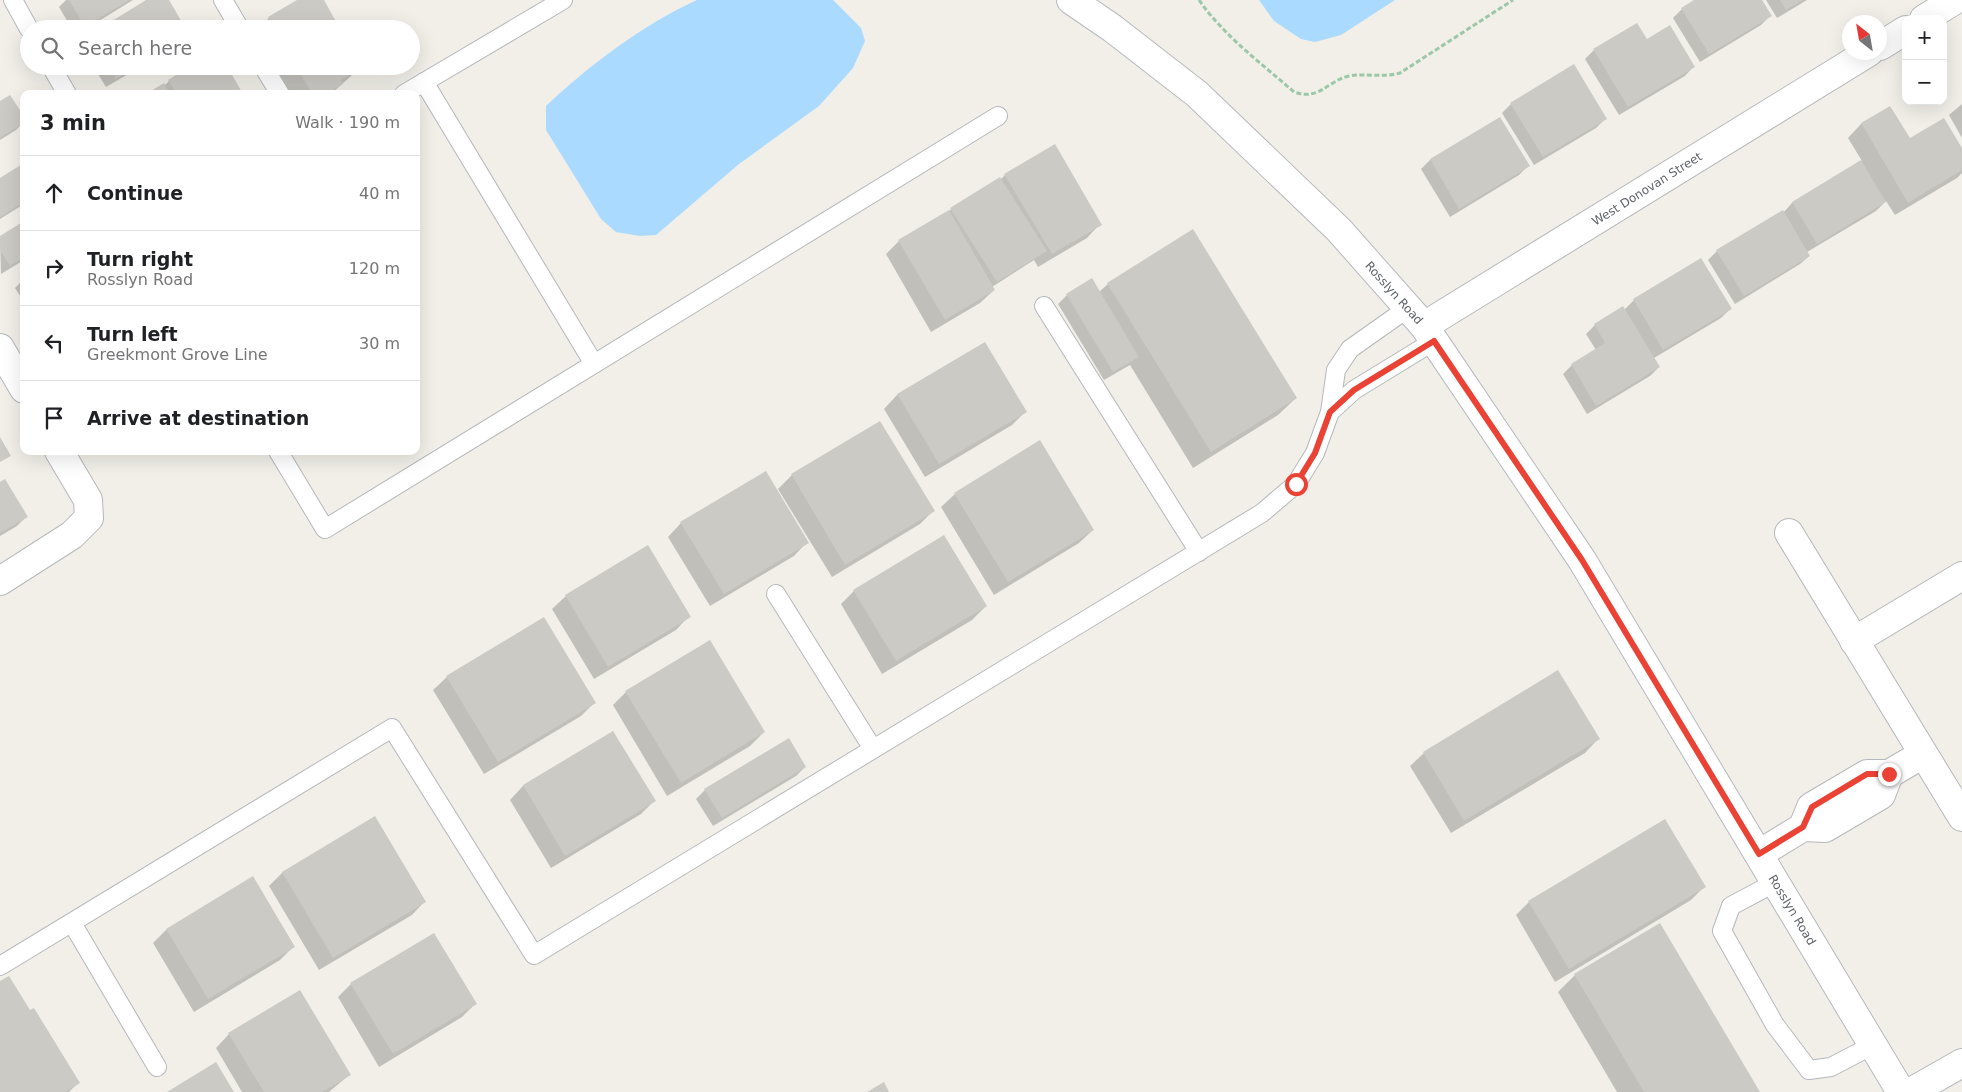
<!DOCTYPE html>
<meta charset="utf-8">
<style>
:root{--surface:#fff;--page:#f2f2f2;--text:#202124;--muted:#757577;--line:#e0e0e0}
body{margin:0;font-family:"DejaVu Sans",sans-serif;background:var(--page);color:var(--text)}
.controls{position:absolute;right:15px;top:15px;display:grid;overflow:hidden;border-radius:10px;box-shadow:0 5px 20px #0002}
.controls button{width:45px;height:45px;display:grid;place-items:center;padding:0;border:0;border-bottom:1px solid var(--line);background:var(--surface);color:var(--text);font:25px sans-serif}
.compass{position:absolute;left:1842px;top:15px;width:45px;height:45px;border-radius:50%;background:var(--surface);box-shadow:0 5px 20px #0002;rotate:329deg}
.stop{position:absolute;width:15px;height:15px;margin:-11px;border:4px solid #ea4335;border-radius:50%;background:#fff}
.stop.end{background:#ea4335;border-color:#fff;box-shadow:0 1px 5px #0008}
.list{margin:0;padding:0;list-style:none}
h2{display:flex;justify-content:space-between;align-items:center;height:65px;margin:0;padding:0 20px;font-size:21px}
h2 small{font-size:16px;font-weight:400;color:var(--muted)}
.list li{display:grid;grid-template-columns:32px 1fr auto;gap:15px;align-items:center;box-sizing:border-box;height:75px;padding:0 20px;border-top:1px solid var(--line)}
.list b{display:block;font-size:19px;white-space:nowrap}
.list p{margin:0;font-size:16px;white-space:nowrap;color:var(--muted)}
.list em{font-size:16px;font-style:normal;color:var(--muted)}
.icon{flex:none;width:28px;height:28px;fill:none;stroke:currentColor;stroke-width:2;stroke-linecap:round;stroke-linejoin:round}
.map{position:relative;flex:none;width:1962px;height:1092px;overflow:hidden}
.search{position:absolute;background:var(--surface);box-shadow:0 5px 20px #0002;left:20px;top:20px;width:400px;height:55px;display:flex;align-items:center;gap:12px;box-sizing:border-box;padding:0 18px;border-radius:28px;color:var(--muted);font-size:19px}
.panel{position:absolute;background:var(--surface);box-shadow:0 5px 20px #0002;left:20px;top:90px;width:400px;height:365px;border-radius:10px}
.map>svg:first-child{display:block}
.water{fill:#aadaff}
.shadow{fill:#0003}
.building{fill:#cccac5}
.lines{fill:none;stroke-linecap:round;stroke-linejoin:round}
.lane-casing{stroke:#b5b8bc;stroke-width:20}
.street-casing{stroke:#b5b8bc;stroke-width:30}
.secondary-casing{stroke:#b6babf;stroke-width:30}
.path{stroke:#9cc7a9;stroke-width:3;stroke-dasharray:5 2.5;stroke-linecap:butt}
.lane{stroke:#fff;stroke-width:18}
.street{stroke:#fff;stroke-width:28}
.secondary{stroke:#fff;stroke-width:28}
.route{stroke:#ea4335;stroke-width:6}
.labels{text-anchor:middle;stroke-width:4;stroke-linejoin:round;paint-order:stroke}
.street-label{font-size:12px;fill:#5f6368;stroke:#fff}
</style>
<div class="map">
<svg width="1962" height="1092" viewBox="0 0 1962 1092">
<rect width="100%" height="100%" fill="#f1efe8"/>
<g class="water">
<path d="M697,0H833L861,28L865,41L853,68L819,106L739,164L656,235L640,236L616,232L601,219L546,130V106C588,66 644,24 697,0Z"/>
<path d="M1259,0H1395L1341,35L1315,42L1301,39L1274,21Z"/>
</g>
<g class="shadow">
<path d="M66,0H133L86,29H72L59,7Z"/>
<path d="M300,0H322L339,29H258L269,18Z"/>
<path d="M1697,0H1760L1770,16L1761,25L1700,62L1673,18L1682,9Z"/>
<path d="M1766,0H1807L1777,18Z"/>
<path d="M1647,41L1693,67L1685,76L1619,115L1585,59L1594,50Z"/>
<path d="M93,66H142L106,87Z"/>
<path d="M275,66H361V67L331,94H291Z"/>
<path d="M169,81L242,94H148L164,86Z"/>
<path d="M0,103L24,122L16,130L0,140Z"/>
<path d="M1511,104L1605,119L1596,128L1534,165L1502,113Z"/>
<path d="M1962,104V138L1949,115Z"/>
<path d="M1890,107L1910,140L1962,150V173L1957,178L1895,215L1886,201L1876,211L1807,252L1809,256L1800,264L1735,304L1708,260L1717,251L1783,213L1792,203L1862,161L1848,138L1861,124Z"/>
<path d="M1500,118L1528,166L1519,175L1450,217L1421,169L1430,160Z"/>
<path d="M24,164V204L0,219V180Z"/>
<path d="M1005,175L1100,224L1087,238L1038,267L1034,260L992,287L994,290L980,303L931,332L886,254L899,241L1000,180Z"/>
<path d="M24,222V260L1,274L0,237Z"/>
<path d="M1701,260L1730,309L1721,318L1654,358L1659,367L1650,376L1587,414L1563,374L1572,365L1596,350L1586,334L1595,325L1624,310L1634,300Z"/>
<path d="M24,279V302L15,288Z"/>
<path d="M1092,280L1099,292L1108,284L1296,398L1278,415L1193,468L1130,365L1104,380L1058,304L1067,295Z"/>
<path d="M984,343L1025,412L1012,425L925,477L884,409L897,395Z"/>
<path d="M880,423L933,511L920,524L832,577L778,489L792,475Z"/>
<path d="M0,484L26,517L17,526L0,536Z"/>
<path d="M955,494L1093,530L1079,543L994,595L941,507Z"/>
<path d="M681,523L807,542L794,556L710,606L668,537Z"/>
<path d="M648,547L689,616L676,630L594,679L552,609L566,596Z"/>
<path d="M854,591L986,606L972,620L882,674L841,604Z"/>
<path d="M543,619L594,703L581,716L484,774L433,690L447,677Z"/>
<path d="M626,692L764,732L750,746L667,796L613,705Z"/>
<path d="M613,733L654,801L641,814L551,868L510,800L523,786Z"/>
<path d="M1598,739L1585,753L1451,833L1410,766L1424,753Z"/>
<path d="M805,767L796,776L713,826L696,799L705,790Z"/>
<path d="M375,818L425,901L412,915L319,970L269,886L282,873Z"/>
<path d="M253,878L294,946L280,960L194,1012L153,943L166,930Z"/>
<path d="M1704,887L1691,900L1555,982L1516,915L1529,902Z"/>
<path d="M1575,975L1758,1092H1617L1558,992Z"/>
<path d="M0,983L78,1083L69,1092H0Z"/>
<path d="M351,984L475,1004L462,1017L379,1067L338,997Z"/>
<path d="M229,1034L349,1075L329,1092H242L216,1048Z"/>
</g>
<g class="building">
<path d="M69,0H129L85,27Z"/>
<path d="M146,0H169L186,29H99Z"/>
<path d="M297,0H324L340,29H275L268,17Z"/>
<path d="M1694,0H1762L1772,16L1709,54L1681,8Z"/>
<path d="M1780,0H1803L1786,10Z"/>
<path d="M1637,23L1647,39L1670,25L1695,67L1628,107L1593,49Z"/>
<path d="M1574,64L1607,119L1543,157L1510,103Z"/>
<path d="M108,66H138L116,79Z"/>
<path d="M194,66H227L243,94H177L168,80L187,68L188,70Z"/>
<path d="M296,66H364L341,80L343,84L326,94H312Z"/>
<path d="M164,83L170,94H146Z"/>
<path d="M10,95L24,116V123L0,138V101Z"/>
<path d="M1890,106L1910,138L1944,118L1962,148V170L1908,203L1861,123Z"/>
<path d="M1500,117L1530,166L1459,209L1430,159Z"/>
<path d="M1055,144L1102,225L1052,254L1004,174Z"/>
<path d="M1861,160L1886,202L1817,244L1792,202Z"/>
<path d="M24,163V202L0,217V178Z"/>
<path d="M1000,177L1047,251L997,282L950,208Z"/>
<path d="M949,210L995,290L945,320L898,240Z"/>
<path d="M1783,210L1810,256L1744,296L1716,250Z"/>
<path d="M24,221V258L10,266L0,250V236Z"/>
<path d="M1193,229L1297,398L1211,452L1107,283Z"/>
<path d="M1701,258L1732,309L1663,350L1633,299Z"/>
<path d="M1092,278L1139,357L1113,372L1066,294Z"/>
<path d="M1623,306L1660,367L1596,406L1571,364L1605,343L1594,324Z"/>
<path d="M985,342L1027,412L939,464L897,394Z"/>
<path d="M880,421L935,511L845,565L791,474Z"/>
<path d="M0,437L11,456L0,462Z"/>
<path d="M1040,440L1094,530L1008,582L954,493Z"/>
<path d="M766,471L809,543L724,594L680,522Z"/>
<path d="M5,479L28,517L0,533V482Z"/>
<path d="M944,535L987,606L896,661L853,590Z"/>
<path d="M648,545L691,617L608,667L565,595Z"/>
<path d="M544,617L596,703L498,762L446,676Z"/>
<path d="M710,640L765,732L681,783L625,691Z"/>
<path d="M1558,670L1600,739L1464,821L1423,752Z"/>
<path d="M613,731L656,801L565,856L523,785Z"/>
<path d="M789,738L806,767L722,818L704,789Z"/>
<path d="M375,816L426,902L333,958L282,872Z"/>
<path d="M1665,819L1706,887L1569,969L1528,901Z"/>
<path d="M253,876L295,947L208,999L166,929Z"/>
<path d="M1660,923L1760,1092H1644L1574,974Z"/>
<path d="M434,933L477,1004L393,1054L350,983Z"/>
<path d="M9,976L30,1010L34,1008L80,1083L65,1092H0V981Z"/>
<path d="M300,990L351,1075L322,1092H264L228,1033Z"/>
<path d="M216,1062L234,1092H167Z"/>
<path d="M884,1082L889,1092H867Z"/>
</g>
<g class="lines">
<defs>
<g id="lane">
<path d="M13,0L29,29"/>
<path d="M223,0L240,29"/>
<path d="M51,66L67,94"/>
<path d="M263,66L280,94"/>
<path d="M424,82L594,364"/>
<path d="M404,94L563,0"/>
<path d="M1044,306L1199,552"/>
<path d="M1330,412L1354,390L1434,341"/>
<path d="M278,451L325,529L998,116"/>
<path d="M776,594L873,749"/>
<path d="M1776,882L1731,906L1722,931L1775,1025L1809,1070L1831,1067L1873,1045"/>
<path d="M72,923L157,1067"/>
<path d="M0,966L392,728L534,955L1262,513L1296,484L1315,453L1330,412L1336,370L1350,349L1408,308"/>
</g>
<g id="street">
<path d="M1924,19L1955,0"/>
<path d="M1880,46L1906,30"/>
<path d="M1424,326L1869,52"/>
<path d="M0,348L24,389"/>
<path d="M1789,533L1962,817"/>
<path d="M0,581L72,535L89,518L88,500L59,451"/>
<path d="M1854,641L1962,576"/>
<path d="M1803,827L1811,807L1867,774H1889L1923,754"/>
<path d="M1759,854L1803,827L1825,828L1881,795L1889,774"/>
<path d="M1911,1092L1962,1063"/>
</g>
<path id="secondary" d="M1071,0L1112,28L1197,94L1339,230L1424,326L1582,560L1901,1092"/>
</defs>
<use href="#lane" class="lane-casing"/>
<use href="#street" class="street-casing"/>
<use href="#secondary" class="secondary-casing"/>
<path class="path" d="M1199,0C1224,36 1261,63 1294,92C1320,101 1327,81 1349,76C1366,73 1383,78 1400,73L1513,0"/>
<use href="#lane" class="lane"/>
<use href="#street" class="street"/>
<use href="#secondary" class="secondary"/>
</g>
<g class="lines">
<path class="route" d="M1296,484L1315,453L1330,412L1354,390L1434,341L1582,560L1759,854L1803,827L1812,807L1867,774H1889"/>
</g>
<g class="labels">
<g class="street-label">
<text transform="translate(1647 189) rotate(-32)" y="4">West Donovan Street</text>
<text transform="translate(1394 293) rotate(48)" y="4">Rosslyn Road</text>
<text transform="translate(1792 910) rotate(59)" y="4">Rosslyn Road</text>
</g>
</g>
</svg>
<div class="controls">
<button>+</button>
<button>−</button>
</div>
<svg class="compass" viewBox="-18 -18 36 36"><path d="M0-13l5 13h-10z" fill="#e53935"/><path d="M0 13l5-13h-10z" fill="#757577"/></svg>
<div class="stop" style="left:1296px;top:484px"></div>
<div class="stop end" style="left:1889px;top:774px"></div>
<div class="search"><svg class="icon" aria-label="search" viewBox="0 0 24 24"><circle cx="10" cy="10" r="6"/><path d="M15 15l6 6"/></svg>Search here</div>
<section class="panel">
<h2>3 min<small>Walk · 190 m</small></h2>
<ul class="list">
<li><svg class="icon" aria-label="ahead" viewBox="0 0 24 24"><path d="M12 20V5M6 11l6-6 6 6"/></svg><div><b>Continue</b></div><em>40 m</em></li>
<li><svg class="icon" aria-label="right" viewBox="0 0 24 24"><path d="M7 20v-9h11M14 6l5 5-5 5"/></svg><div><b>Turn right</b><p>Rosslyn Road</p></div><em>120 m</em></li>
<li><svg class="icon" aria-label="left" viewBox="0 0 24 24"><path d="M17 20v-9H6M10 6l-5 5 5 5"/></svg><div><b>Turn left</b><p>Greekmont Grove Line</p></div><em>30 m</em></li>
<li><svg class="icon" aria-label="arrive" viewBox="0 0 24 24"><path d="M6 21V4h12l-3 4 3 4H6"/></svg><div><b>Arrive at destination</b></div></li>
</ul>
</section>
</div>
